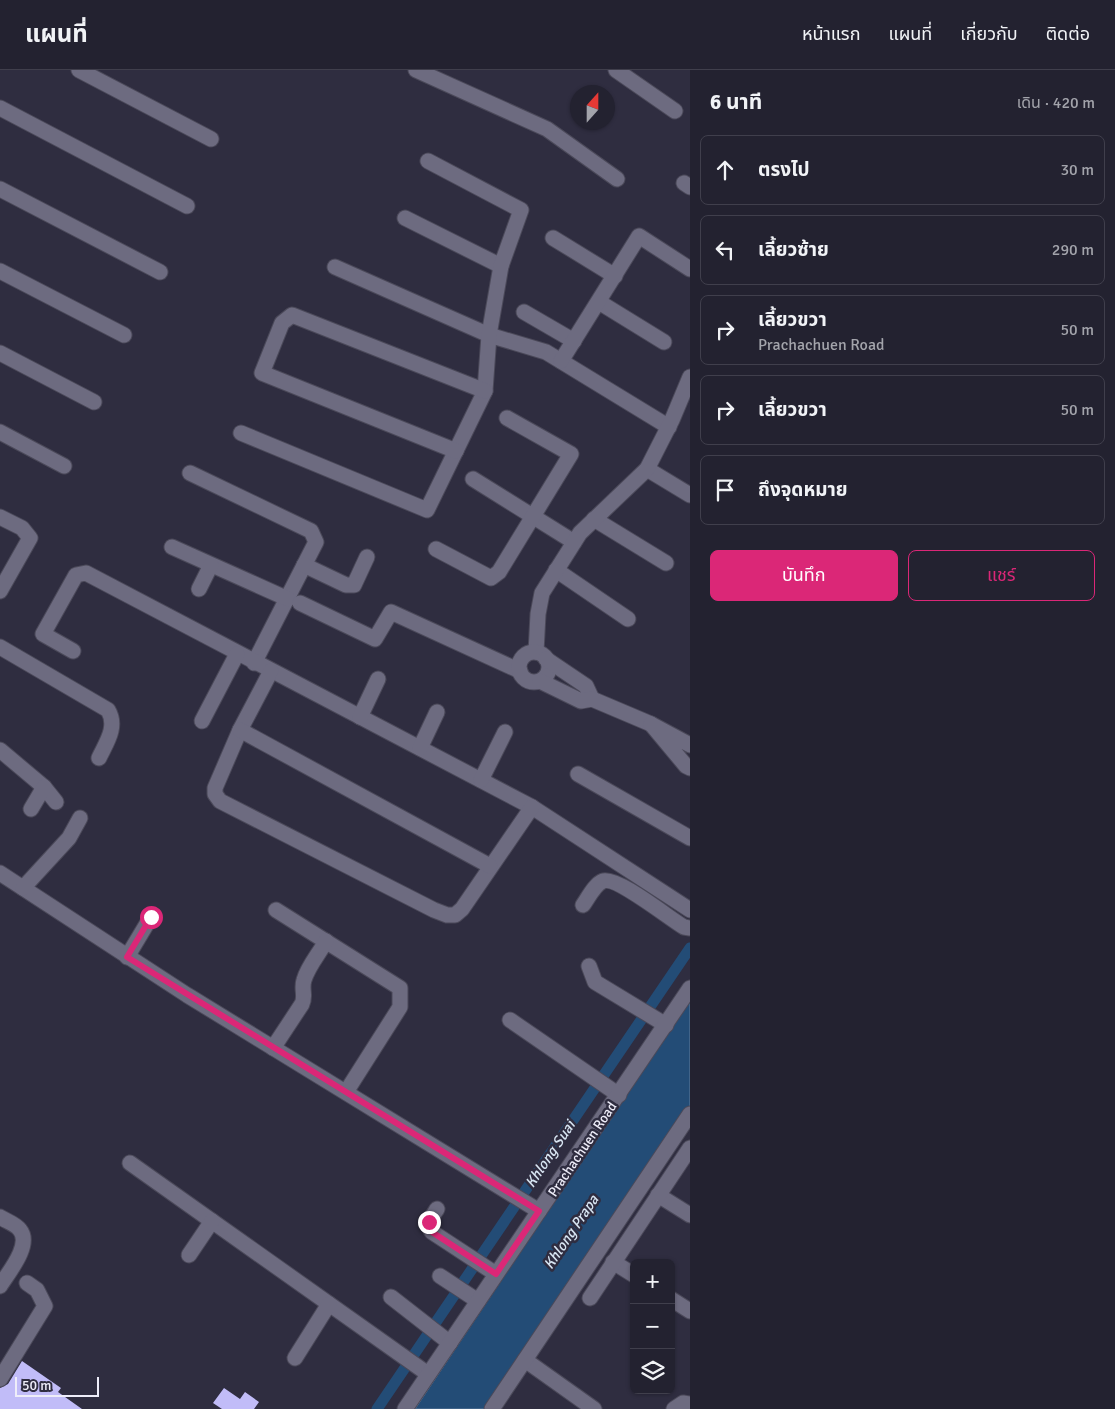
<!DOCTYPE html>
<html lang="th">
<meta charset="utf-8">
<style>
:root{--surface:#232230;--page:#2f2f3c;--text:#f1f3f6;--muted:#a3a4ab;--line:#403f4c;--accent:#db2777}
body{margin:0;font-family:Signika,"Noto Sans Thai",sans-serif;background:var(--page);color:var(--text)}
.controls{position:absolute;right:15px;bottom:15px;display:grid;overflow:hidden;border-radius:8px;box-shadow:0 1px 4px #0004}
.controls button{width:45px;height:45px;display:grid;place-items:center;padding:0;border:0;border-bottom:1px solid var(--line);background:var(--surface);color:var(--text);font:25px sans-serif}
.compass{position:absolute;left:570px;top:15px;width:45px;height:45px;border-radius:50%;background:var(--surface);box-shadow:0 1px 4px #0004;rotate:21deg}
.scale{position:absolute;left:15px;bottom:12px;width:84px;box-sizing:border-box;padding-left:5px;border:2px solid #eeedf9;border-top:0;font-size:14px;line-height:18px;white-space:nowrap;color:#eeedf9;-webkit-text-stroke:4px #2f2d40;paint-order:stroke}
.stop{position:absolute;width:15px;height:15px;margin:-11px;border:4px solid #db2777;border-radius:50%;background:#fff}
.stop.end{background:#db2777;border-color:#fff;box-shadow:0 1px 5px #0008}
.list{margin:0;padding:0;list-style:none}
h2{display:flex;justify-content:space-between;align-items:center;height:65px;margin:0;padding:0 20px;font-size:21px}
h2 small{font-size:16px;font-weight:400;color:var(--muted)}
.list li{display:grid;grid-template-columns:32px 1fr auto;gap:15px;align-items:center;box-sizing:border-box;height:70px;margin:0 10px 10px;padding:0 10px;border:1px solid var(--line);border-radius:8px}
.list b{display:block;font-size:19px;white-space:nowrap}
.list p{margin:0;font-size:16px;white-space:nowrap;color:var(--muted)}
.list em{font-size:16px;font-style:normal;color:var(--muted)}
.actions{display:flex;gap:10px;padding:15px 20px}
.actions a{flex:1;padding:11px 0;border:1px solid var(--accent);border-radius:8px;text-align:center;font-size:18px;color:var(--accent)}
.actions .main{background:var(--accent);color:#fff}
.icon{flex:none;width:28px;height:28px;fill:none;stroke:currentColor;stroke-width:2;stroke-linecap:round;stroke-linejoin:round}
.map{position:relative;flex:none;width:690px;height:1339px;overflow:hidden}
header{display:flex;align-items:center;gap:30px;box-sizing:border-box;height:70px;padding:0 25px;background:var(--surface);border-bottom:1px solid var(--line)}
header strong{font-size:24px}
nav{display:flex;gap:28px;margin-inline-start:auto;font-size:18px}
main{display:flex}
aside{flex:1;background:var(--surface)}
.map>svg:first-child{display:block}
.water{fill:#234c76;stroke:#607c9d}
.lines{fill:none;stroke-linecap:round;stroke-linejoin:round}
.canal{stroke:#234c76;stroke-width:11}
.building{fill:#c1bcf8}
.minor-casing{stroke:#4b4959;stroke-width:17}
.minor{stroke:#6d6b80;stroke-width:15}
.route{stroke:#db2777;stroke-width:6}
.labels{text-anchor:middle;stroke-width:5;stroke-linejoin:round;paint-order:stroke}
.street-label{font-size:14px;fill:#eeedf9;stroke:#2f2d40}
.water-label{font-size:15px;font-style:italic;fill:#d8e5f2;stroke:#2f2d40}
</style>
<header>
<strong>แผนที่</strong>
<nav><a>หน้าแรก</a><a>แผนที่</a><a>เกี่ยวกับ</a><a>ติดต่อ</a></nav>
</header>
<main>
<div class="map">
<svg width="690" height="1339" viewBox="0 0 690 1339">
<rect width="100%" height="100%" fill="#2f2d40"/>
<path class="water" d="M690,929V1038L485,1339H415Z"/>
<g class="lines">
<path class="canal" d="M377,1339L690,878"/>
</g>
<g class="building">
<path d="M22,1291L61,1318L58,1322L82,1339H0V1318L8,1314Z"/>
<path d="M224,1318L240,1329L245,1322L259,1332L254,1339H222L213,1333Z"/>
</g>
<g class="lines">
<defs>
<g id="minor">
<path d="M79,0L211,69"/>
<path d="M416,0L547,59L617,109"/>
<path d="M616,0L675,41"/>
<path d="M0,38L187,136"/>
<path d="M684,113L690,117"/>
<path d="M0,119L160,202"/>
<path d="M405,148L501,196"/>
<path d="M553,168L615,206"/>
<path d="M335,197L489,265L546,282L669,357"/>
<path d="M0,201L124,265"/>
<path d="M599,232L664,272"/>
<path d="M524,242L574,271"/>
<path d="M0,283L94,332"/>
<path d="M561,291L639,166L690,199"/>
<path d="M0,362L64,396"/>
<path d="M241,363L427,440L485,321L489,265L501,196L521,140L428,91"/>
<path d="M456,381L262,303L282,253L292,245L485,321"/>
<path d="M647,399L690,425"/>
<path d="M190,403L311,461L316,472L254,593"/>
<path d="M473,409L574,472"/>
<path d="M0,447L22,458L30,468L0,521"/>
<path d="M594,449L666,493"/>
<path d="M172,477L288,529"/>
<path d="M436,479L491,508L499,502L571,384L507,348"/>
<path d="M304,495L346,515H354L367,487"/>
<path d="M556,500L628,549"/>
<path d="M199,519L211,495"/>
<path d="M300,533L375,569L391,542L520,601"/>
<path d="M0,577L108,640C118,657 106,673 99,688"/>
<path d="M73,581L43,564L76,505L86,503L532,737L690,840"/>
<path d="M536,582L538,544L542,523L580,463L647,399L672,350L690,307"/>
<circle cx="534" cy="597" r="15"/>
<path d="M546,589L586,616L592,629"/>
<path d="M271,601L240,660L215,718V724L220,731L434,840L447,845H455L462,839L532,737"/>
<path d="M540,611L581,631L592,629L651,654"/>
<path d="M360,647L378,609"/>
<path d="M202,651L237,584"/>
<path d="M240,660L490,796"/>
<path d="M690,675L651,654L686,696L690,698"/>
<path d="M420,678L437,642"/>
<path d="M0,680L44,717L56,732"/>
<path d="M578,704L690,768"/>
<path d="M481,710L505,662"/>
<path d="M31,739L44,717"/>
<path d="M0,803L187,925L539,1141"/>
<path d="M23,818L69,768L80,748"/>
<path d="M583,835C588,828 595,814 603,811C617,806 670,849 684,857L690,858"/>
<path d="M276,840L400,918V937L346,1022"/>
<path d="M127,887L151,847"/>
<path d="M589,896L595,912L666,955"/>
<path d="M510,950L619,1025"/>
<path d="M273,978L302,934C306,926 301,919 304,910C308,896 319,884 326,871"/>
<path d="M130,1093L428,1304"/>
<path d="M658,1125L690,1145"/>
<path d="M437,1139C432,1147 426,1154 432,1162L496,1204"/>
<path d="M0,1147C6,1151 16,1154 20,1160C32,1175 8,1203 0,1216"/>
<path d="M189,1185L212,1151"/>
<path d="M613,1192L634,1205"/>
<path d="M440,1206L478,1231"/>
<path d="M391,1227L450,1273"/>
<path d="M590,1228L690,1078"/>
<path d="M671,1229L690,1241"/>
<path d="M295,1288L329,1234"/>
<path d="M525,1290L594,1339"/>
<path d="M0,1309L45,1236L37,1220L27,1213"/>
<path d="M405,1339L690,918"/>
<path d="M492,1339L690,1044"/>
<path d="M674,1339L683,1333L690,1334"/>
</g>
</defs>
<use href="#minor" class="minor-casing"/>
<use href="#minor" class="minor"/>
</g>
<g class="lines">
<path class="route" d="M151,847L127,887L539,1141L496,1204L432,1162L429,1152"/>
</g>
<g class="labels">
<g class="street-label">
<text transform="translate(582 1079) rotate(-56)" y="5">Prachachuen Road</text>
</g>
<g class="water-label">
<text transform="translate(550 1084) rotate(-56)" y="5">Khlong Suai</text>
<text transform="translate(571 1162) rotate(-56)" y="5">Khlong Prapa</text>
</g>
</g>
</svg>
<div class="controls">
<button>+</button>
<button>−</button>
<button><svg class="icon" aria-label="layers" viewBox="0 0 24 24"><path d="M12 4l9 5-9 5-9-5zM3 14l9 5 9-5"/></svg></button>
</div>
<svg class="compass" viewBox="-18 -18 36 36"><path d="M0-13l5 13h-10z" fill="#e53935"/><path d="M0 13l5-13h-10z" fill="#a3a4ab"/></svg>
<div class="scale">50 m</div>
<div class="stop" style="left:151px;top:847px"></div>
<div class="stop end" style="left:429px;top:1152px"></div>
</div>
<aside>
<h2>6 นาที<small>เดิน · 420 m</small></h2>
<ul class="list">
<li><svg class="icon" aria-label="ahead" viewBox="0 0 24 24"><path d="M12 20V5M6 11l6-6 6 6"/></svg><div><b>ตรงไป</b></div><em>30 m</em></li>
<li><svg class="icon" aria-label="left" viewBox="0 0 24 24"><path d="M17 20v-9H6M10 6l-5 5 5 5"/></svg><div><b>เลี้ยวซ้าย</b></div><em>290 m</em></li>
<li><svg class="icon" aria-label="right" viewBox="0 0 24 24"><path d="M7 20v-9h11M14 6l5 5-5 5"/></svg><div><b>เลี้ยวขวา</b><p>Prachachuen Road</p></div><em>50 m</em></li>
<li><svg class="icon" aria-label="right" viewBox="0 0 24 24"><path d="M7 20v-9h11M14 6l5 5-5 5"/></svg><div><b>เลี้ยวขวา</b></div><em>50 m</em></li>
<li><svg class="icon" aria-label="arrive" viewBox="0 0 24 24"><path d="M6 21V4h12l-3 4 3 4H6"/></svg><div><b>ถึงจุดหมาย</b></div></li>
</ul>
<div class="actions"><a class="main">บันทึก</a><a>แชร์</a></div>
</aside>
</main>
